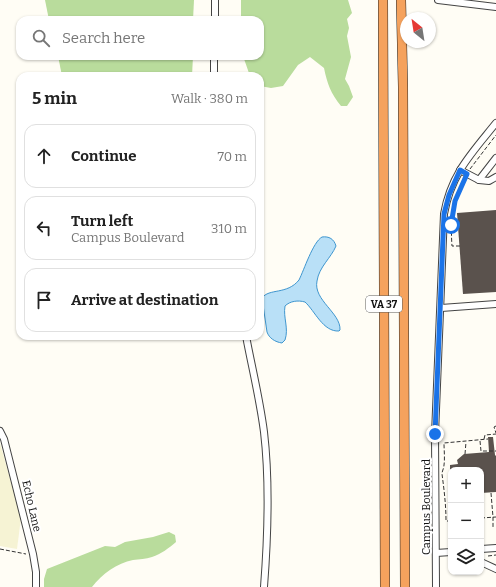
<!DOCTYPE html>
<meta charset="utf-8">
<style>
:root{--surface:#fff;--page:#f2f2f2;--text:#222;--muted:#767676;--line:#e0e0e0}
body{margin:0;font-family:Bitter,serif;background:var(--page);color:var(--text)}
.controls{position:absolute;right:12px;bottom:12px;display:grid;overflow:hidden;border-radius:8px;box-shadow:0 1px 3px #0004}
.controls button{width:36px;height:36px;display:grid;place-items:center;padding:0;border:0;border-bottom:1px solid var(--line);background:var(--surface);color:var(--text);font:20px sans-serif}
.compass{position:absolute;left:400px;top:12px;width:36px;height:36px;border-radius:50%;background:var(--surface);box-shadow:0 1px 3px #0004;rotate:330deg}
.stop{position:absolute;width:12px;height:12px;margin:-9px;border:3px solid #1a73e8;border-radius:50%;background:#fff}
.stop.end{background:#1a73e8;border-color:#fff;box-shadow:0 1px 4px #0008}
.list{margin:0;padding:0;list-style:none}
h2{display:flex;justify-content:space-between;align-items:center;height:52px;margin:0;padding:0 16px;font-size:17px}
h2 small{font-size:13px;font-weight:400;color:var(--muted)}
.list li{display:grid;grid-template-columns:26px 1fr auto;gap:12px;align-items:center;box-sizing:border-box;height:64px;margin:0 8px 8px;padding:0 8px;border:1px solid var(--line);border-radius:12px}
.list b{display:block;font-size:15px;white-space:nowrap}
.list p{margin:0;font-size:13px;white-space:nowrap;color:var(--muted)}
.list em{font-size:13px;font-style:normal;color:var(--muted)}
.icon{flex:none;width:22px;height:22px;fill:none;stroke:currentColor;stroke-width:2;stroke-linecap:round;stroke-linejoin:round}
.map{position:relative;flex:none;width:496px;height:587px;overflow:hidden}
.search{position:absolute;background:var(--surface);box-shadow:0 1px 3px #0004;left:16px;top:16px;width:248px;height:44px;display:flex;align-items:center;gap:10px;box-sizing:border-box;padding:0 14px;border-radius:12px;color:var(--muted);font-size:15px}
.panel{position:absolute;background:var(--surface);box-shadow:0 1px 3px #0004;left:16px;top:72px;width:248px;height:268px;border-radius:12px}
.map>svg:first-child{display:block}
.farmland{fill:#f6f3d4}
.forest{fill:#b9dc9c}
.water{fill:#b9e0f7;stroke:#3f96cf}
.building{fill:#5a524d}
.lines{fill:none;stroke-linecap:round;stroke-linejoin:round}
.minor-casing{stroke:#444;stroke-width:8}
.highway-casing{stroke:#222;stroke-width:10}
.path{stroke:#333;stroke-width:1;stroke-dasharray:4 2;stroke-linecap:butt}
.minor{stroke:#fff;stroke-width:6}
.highway{stroke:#f5a25d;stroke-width:9}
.route{stroke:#1a73e8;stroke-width:5}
.labels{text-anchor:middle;stroke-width:4;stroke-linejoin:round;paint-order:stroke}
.shield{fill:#fff;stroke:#585858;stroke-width:1}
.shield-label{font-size:10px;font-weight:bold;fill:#111}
.street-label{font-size:11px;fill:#111;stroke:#fff}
</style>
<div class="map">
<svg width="496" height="587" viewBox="0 0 496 587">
<rect width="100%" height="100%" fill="#fffdf5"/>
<path class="farmland" d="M0,443L21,518L17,549L0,546Z"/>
<g class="forest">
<path d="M45,0H194L193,20H49Z"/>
<path d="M241,0H348L352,13L347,19L349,28L347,36L351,57L345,79L349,86L353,97L347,106H341C331,94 327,83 324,68L310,57L298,65L283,86L271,88L260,86V76H250L243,56H260V20H241Z"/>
<path d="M58,56H193L192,76H62Z"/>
<path d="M169,532L175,535L176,542C169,548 161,554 152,557C146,559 139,559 133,560C117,563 102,574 92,587H44V579L47,569L105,546L115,547L125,542L153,537Z"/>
</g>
<path class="water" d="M322,237C329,236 334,239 336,246C331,258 319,267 317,281C313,300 341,313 340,330L339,331C323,332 315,311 305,302C298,300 290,301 285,306C283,318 289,328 285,340L282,343C275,342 269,338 267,332L262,298C269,288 287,295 299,280C304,270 313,242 322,237Z"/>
<g class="building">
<path d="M496,210V292L463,294L457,213Z"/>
<path d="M488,437H493L495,455L496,456V492L481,493V470H450V465L458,464L457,460L464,454L489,452Z"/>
</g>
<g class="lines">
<defs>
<g id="minor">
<path d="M438,0L496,7"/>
<path d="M215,20V0"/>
<path d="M214,76V56"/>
<path d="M460,170L479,180L496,158"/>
<path d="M479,180L489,181L496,177"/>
<path d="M441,308L496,304"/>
<path d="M246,336C252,368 260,400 264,432C270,483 268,535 264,587"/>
<path d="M0,431L4,439L33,554L36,572V587"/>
<path d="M481,549L496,548"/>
<path d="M436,553L451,552"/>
<path d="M481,562L496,569"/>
<path d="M436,587L435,434L444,214C451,174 471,154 496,123"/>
</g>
<g id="highway">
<path d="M383,0L385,587"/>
<path d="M401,0L403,87L405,587"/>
</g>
</defs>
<use href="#minor" class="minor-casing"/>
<use href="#highway" class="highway-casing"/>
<g class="path">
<path d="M470,169L496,135"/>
<path d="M460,246H452C450,221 454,201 464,178"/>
<path d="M496,426L494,427L496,433"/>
<path d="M484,439L485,435L496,434"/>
<path d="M480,441L481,451H496"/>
<path d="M465,454L466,442"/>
<path d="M491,493L493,517V528"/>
<path d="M481,518L496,517"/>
<path d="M451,521H446C446,505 444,489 442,474C442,471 444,468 444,465C445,458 444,450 444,443L488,439"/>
<path d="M0,549L26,554"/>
<path d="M488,556L496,555"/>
</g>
<use href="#minor" class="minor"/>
<use href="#highway" class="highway"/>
</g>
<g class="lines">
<path class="route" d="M435,434L444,214L449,195L460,170L467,174L455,201L451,225"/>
</g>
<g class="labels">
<rect class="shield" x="366" y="296" width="36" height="16" rx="3"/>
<g class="shield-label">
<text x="384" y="308">VA 37</text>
</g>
<g class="street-label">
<text transform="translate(32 506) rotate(77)" y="4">Echo Lane</text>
<text transform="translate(426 507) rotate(-90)" y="4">Campus Boulevard</text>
</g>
</g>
</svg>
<div class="controls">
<button>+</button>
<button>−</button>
<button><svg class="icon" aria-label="layers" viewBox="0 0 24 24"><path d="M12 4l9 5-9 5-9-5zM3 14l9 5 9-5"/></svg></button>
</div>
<svg class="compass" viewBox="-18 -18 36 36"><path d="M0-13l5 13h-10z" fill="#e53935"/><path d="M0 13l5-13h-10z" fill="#767676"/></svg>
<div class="stop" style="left:451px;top:225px"></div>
<div class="stop end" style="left:435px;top:434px"></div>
<div class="search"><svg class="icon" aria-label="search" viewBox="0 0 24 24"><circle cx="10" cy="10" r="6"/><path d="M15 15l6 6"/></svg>Search here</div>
<section class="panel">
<h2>5 min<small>Walk · 380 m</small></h2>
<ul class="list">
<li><svg class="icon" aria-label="ahead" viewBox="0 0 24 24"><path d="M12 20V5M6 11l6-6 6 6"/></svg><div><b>Continue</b></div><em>70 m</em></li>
<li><svg class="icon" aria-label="left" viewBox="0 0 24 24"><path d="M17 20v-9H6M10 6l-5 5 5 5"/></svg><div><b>Turn left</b><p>Campus Boulevard</p></div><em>310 m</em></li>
<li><svg class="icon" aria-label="arrive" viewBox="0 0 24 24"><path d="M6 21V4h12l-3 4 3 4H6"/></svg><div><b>Arrive at destination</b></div></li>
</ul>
</section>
</div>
